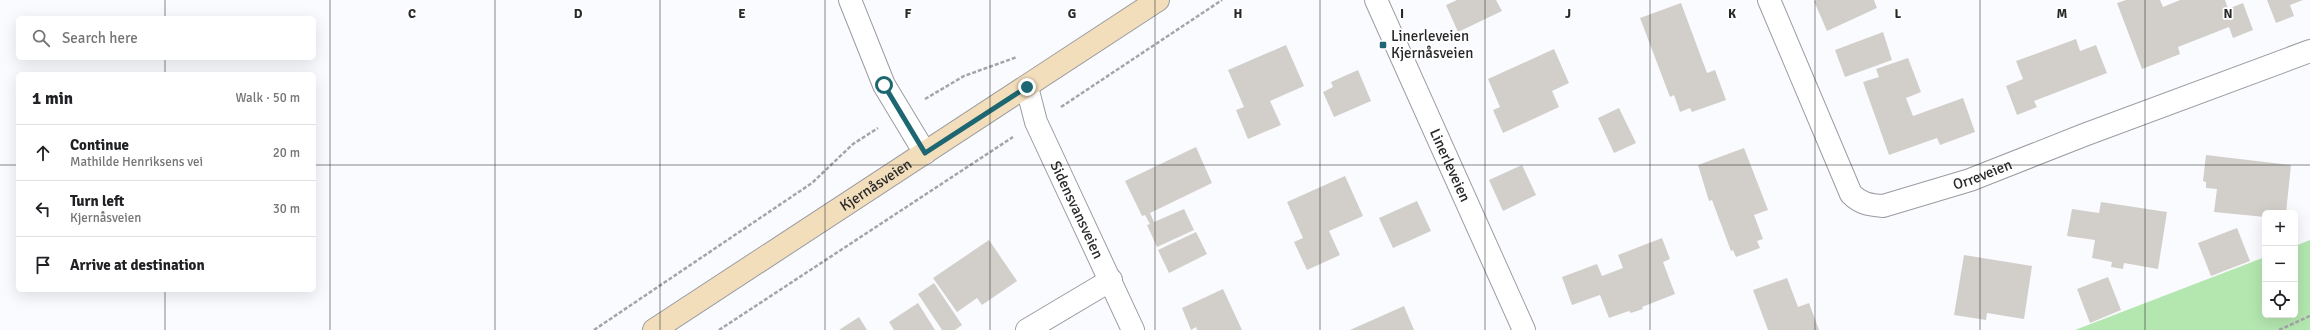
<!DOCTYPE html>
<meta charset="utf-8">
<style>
:root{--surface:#fff;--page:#f2f2f2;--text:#202124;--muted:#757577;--line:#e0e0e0}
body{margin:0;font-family:Signika,sans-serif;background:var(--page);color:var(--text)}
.controls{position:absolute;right:12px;bottom:12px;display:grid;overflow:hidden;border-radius:6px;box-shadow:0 4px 16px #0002}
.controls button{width:36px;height:36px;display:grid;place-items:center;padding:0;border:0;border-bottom:1px solid var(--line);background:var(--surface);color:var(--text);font:20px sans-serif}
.stop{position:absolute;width:12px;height:12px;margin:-9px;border:3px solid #1d6772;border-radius:50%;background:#fff}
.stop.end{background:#1d6772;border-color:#fff;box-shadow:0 1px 4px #0008}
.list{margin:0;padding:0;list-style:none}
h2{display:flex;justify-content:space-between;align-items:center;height:52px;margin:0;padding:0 16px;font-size:17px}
h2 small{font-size:13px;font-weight:400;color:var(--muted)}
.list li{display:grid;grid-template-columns:26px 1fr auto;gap:12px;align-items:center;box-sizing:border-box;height:56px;padding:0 16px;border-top:1px solid var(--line)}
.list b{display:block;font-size:15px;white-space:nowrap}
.list p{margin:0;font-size:13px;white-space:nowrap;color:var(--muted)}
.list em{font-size:13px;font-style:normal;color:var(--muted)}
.icon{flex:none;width:22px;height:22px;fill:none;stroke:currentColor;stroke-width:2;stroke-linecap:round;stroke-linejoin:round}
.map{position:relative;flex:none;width:2310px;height:330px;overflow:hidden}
.search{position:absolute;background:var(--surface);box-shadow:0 4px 16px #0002;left:16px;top:16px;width:300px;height:44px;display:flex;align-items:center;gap:10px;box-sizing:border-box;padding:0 14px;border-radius:6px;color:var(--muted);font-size:15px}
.panel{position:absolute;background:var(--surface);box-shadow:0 4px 16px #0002;left:16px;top:72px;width:300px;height:220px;border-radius:6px}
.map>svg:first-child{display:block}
.green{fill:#b4e7b0}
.building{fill:#d2cfca}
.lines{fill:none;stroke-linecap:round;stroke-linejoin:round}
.minor-casing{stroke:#9b9ca1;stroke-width:24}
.secondary-casing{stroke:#9b9ca1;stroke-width:24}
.path{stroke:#a5a5a8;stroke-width:2.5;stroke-dasharray:4 2;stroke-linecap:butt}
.minor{stroke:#fff;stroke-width:22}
.secondary{stroke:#f3debc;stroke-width:22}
.route{stroke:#1d6772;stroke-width:5}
.grid{fill:none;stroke:#29292b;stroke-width:1;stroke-opacity:0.55}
.poi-dot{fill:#1d6772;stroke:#fff;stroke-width:1.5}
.labels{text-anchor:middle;stroke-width:3.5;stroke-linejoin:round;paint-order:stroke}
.poi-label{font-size:15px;fill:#29292b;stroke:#fff;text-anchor:start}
.street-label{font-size:15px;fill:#29292b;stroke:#fff}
.grid-label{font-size:13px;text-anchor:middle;font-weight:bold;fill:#29292b;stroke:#fff;stroke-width:3.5;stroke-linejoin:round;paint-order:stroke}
</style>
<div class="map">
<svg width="2310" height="330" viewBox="0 0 2310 330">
<rect width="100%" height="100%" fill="#fafbff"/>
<path class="green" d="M2310,240V330H2075L2265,257V315H2295V246Z"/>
<g class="building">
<path d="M1457,0H1496L1502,11L1458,32L1446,5Z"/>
<path d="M1817,0H1874L1877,8L1827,31L1814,1Z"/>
<path d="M2126,0H2160L2163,7L2180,0H2225L2228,9L2243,3L2253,30L2233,38L2229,27L2178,47L2180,54L2142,69L2117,3Z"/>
<path d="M2267,0H2303L2290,5L2294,16L2276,23Z"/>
<path d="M1681,3L1707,73L1715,70L1726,100L1692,112L1690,108L1680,112L1674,95L1670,97L1640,18Z"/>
<path d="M1883,32L1892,60L1845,77L1835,50Z"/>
<path d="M2076,39L2080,51L2096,45L2107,73L2034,101L2037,107L2017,115L2006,86L2023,79L2016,61Z"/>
<path d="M1286,45L1304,86L1270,101L1281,125L1248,139L1236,110L1244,107L1228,70Z"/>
<path d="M1554,49L1569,83L1552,91L1559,107L1503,133L1493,110L1500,107L1488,79Z"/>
<path d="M1908,58L1921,92L1906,98L1913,116L1963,98L1975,132L1940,145L1937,138L1889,155L1863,82L1879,77L1876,69Z"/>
<path d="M1358,70L1371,101L1334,117L1323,92L1333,87L1331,82Z"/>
<path d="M1619,108L1636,143L1614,153L1598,118Z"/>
<path d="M1196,147L1212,183L1150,213L1154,222L1184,209L1194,230L1157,247L1147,225L1150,224L1145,215L1142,216L1125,181Z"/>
<path d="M1744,148L1768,210L1754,215L1763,239L1757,241L1760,248L1736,257L1733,250L1731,251L1712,200L1709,201L1698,165Z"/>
<path d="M2206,155L2291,165L2286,213H2265V217L2214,212L2217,189L2206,188V182L2203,181Z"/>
<path d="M1522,165L1536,195L1503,211L1489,180Z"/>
<path d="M1345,176L1363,216L1329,231L1340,255L1307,270L1294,242L1303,238L1287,202Z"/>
<path d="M1417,201L1431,231L1393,248L1379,218Z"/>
<path d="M2101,202L2167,212L2158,269L2124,263L2123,269L2111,267L2112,262L2092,258L2095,240L2067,236L2072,209L2099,213Z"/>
<path d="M2237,228L2250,261L2211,276L2198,243Z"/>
<path d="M1196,232L1207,254L1169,273L1158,250Z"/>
<path d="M1662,238L1670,259L1663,262L1675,294L1642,307L1643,309L1631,313L1629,311L1609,318L1600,295L1572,305L1562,277L1597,264L1602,276L1623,268L1618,255Z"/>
<path d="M989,240L1017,281L982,305L977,298L957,312L933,278Z"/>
<path d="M1964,255L2032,266L2024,319L1987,313L1986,320L1954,315Z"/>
<path d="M2108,277L2121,310L2090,323L2077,289Z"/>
<path d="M1787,278L1798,307L1809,303L1819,330H1768L1753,290Z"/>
<path d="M934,283L962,325L955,330H942L918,294Z"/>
<path d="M1223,289L1242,330H1197L1196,327L1191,330L1182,308Z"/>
<path d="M918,303L935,330H894L889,322Z"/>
<path d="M1404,306L1414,330H1350Z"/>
<path d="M859,317L867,330H839Z"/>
</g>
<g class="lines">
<defs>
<g id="minor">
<path d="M850,0L884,85L925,153"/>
<path id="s1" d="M1376,0L1524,330"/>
<path id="s2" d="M1769,0L1851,194C1861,204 1870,205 1883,206L1970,180L2084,135L2310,51"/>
<path id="s3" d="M1027,87L1036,122L1133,330"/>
<path d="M1027,330L1111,280"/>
</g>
<g id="secondary">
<path id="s4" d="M654,330L1158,0"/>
</g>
</defs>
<use href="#minor" class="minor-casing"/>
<use href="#secondary" class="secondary-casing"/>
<g class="path">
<path d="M925,99L964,76L1017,57"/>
<path d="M1061,107L1222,0"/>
<path d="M594,330L812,183L853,144L878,128"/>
<path d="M719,330L1013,137"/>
<path d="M2279,330L2310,316"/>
</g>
<use href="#minor" class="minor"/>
<use href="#secondary" class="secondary"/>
</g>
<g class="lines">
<path class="route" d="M884,85L925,153L1027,87"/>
</g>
<path class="grid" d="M165,0V18M330,0V330M495,0V330M660,0V330M825,0V330M990,0V330M1155,0V330M1320,0V330M1485,0V330M1650,0V330M1815,0V330M1980,0V330M2145,0V330M165,58V74M0,165H18M314,165H2310M165,290V330"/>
<rect class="poi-dot" x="1379" y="41" width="8" height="8" rx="2"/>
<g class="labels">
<g class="poi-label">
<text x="1391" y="41">Linerleveien<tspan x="1391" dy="17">Kjernåsveien</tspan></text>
</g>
<g class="street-label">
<text dy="5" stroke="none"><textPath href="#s1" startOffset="181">Linerleveien</textPath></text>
<text dy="5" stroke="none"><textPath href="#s2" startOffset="350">Orreveien</textPath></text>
<text dy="5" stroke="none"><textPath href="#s4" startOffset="265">Kjernåsveien</textPath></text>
<text dy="5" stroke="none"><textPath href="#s3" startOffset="133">Sidensvansveien</textPath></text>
</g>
</g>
<g class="grid-label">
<text x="412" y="18">C</text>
<text x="578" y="18">D</text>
<text x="742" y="18">E</text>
<text x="908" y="18">F</text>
<text x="1072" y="18">G</text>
<text x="1238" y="18">H</text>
<text x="1402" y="18">I</text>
<text x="1568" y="18">J</text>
<text x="1732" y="18">K</text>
<text x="1898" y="18">L</text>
<text x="2062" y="18">M</text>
<text x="2228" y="18">N</text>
</g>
</svg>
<div class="controls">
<button>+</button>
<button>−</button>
<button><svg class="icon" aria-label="locate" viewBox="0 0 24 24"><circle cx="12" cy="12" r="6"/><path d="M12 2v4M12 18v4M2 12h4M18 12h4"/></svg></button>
</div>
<div class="stop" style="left:884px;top:85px"></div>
<div class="stop end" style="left:1027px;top:87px"></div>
<div class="search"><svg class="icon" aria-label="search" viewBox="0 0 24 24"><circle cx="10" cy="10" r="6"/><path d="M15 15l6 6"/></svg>Search here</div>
<section class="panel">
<h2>1 min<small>Walk · 50 m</small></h2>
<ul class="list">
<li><svg class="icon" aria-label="ahead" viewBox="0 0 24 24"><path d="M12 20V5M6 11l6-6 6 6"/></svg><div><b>Continue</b><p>Mathilde Henriksens vei</p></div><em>20 m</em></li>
<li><svg class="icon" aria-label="left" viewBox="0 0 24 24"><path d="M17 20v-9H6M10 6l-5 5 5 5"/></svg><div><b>Turn left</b><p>Kjernåsveien</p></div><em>30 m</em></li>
<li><svg class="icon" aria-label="arrive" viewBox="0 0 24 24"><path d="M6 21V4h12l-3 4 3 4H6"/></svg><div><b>Arrive at destination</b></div></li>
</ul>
</section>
</div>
